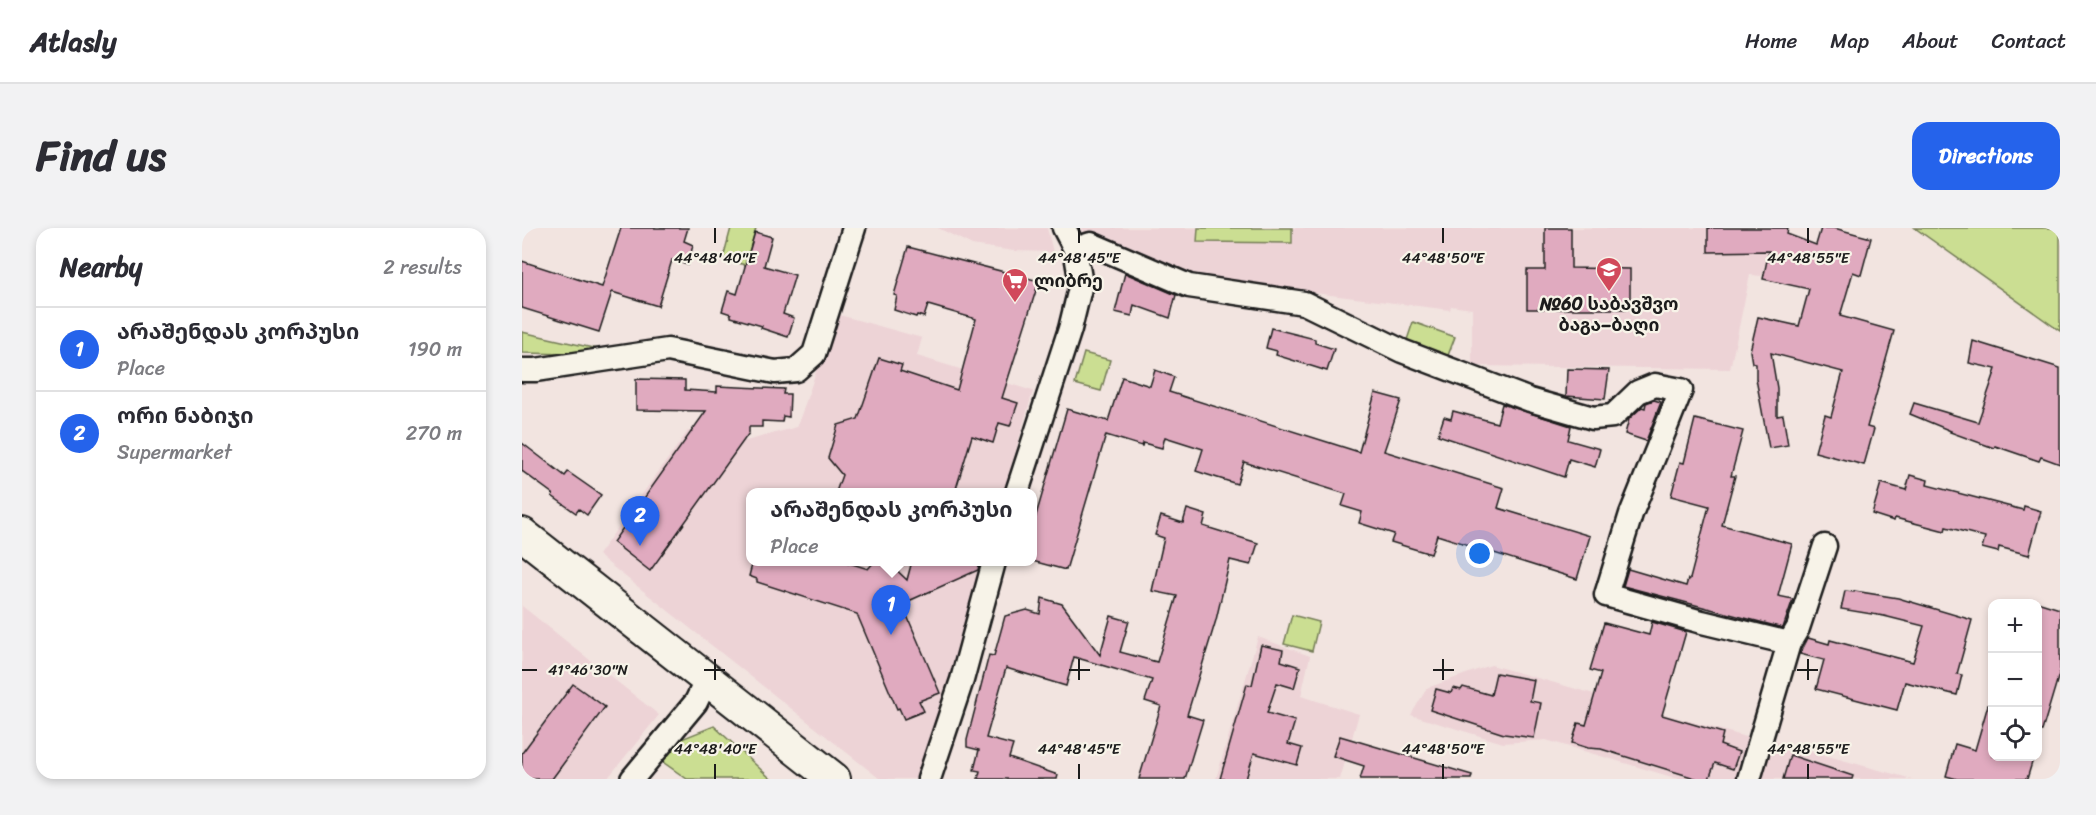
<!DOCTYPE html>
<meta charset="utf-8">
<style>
:root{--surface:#fff;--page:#f2f2f3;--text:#2b2b33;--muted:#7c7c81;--line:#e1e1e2;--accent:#2563eb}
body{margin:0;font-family:Sriracha,"Noto Sans Georgian",sans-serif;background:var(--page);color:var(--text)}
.controls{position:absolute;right:18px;bottom:18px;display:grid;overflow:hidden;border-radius:12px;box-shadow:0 3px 9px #0003}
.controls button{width:54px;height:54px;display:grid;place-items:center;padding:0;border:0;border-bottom:2px solid var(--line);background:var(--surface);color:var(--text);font:30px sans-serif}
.you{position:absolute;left:958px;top:326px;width:21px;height:21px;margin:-15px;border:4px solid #fff;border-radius:50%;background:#1a73e8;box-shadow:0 0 0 9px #1a73e833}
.badge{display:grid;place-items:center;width:39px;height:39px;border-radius:50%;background:var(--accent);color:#fff;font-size:20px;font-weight:700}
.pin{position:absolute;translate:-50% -50px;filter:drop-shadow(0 2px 3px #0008)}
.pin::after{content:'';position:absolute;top:32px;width:21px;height:18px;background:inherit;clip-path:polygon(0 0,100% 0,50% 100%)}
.popup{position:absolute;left:224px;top:260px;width:291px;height:78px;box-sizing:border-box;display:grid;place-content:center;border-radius:12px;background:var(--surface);filter:drop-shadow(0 2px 4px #0005);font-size:20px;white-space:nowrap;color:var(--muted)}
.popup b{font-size:22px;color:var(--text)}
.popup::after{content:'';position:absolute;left:50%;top:100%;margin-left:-12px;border:12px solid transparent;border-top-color:var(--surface)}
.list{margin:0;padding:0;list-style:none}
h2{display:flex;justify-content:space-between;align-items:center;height:78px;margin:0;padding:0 24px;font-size:26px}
h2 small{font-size:20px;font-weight:400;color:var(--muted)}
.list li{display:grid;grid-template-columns:39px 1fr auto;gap:18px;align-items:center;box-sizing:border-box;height:84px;padding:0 24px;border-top:2px solid var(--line)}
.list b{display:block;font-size:22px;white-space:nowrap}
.list p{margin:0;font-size:20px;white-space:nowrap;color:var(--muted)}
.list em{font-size:20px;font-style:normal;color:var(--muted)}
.icon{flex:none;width:33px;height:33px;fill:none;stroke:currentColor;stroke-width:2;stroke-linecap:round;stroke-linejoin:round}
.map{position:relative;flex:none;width:1538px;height:551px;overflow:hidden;border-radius:18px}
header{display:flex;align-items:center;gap:36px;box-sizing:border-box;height:84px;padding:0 30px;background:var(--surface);border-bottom:2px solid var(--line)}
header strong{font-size:28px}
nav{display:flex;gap:33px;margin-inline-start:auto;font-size:21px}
.intro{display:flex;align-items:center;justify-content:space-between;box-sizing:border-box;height:144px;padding:0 36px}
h1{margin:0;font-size:42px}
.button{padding:15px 27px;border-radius:18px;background:var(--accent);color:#fff;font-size:21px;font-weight:700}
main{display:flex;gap:36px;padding:0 36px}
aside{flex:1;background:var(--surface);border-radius:18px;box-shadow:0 3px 9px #0003}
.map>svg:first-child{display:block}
.built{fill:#edd3d6}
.green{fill:#cbde92;stroke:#747d57;stroke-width:1.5}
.building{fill:#e0aabf;stroke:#1c1c1c;stroke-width:1.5}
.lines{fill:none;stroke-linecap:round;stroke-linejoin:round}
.minor-casing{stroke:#1c1c1c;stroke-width:27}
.secondary-casing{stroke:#1c1c1c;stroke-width:36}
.minor{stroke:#f7f3e8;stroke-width:22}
.secondary{stroke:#f7f3e8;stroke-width:32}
.ticks{fill:none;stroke:#1c1c1c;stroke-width:2}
.labels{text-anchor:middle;stroke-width:4.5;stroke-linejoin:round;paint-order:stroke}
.poi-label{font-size:18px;font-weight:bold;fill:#1c1c1c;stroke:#f7f3e8;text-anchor:start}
.ticks-label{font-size:15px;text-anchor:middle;fill:#1c1c1c;stroke:#f7f3e8;stroke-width:4.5;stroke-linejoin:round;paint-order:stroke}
</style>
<header>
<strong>Atlasly</strong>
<nav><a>Home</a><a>Map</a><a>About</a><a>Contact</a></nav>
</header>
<div class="intro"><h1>Find us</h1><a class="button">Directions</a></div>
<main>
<aside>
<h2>Nearby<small>2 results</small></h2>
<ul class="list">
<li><span class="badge">1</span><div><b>არაშენდას კორპუსი</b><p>Place</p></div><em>190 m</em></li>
<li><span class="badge">2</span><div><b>ორი ნაბიჯი</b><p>Supermarket</p></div><em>270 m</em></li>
</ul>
</aside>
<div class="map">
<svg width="1538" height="551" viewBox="0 0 1538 551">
<rect width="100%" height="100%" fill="#f2e4e0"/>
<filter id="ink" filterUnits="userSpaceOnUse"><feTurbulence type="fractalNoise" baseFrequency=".0167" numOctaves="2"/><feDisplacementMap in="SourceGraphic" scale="12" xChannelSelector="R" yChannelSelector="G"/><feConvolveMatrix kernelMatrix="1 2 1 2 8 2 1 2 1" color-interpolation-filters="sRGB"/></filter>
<g filter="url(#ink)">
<g class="built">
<path d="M416,0H525L531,24L492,23L450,17Z"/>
<path d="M561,0H1247L1248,19L1240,48L1228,47L1208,141L950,138V81L929,78L928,82L666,49L560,3Z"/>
<path d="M314,86L400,110L395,128L511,163L482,264H228V334H462L400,551H358L76,327L166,203L224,213L275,199Z"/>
<path d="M0,378L137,487L85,551H0Z"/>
<path d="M736,409L788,428L779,468L837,486L818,551H694Z"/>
<path d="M969,437L1231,511L1222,543L1214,551H1157L1024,512L981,515L889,487L905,460Z"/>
<path d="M1247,512L1390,551H1239Z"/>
</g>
<g class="green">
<path d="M209,0H234L223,37L201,30Z"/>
<path d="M676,0H770V15L675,14Z"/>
<path d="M1393,0H1538V103Z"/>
<path d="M891,94L933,109L925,130L884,115Z"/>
<path d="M0,104L102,127L0,125Z"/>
<path d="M562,125L588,132L579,163L553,156Z"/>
<path d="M770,387L797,394L790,423L762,416Z"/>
<path d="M192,498L249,551H165L138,532L152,514Z"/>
</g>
<g class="building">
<path d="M99,0H166L162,13L171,17L166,37L150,32L136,78L90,64L77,104L0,80V33L80,59Z"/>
<path d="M1023,0H1049V40L1108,41V81H1005V42H1023Z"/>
<path d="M1186,0H1266L1265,6L1294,17L1299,0H1312L1349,10L1339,47L1331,44L1318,88L1372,103L1345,199L1352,201L1342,237L1293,224L1303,187L1309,189L1321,144L1249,125L1255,160V188L1261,187L1266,217L1247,220L1234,151V136L1230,135L1228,123L1236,89L1277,98L1287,61L1241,51L1247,23L1186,24Z"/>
<path d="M233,4L250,9L242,38L273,47L261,86L272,90L266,109L239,100L240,98L209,89V86L200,83L206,63L215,66Z"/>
<path d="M386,19L517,53L480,170L496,175L488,198L477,195L471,215L450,208L433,264H314L320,247L306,230L316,197L336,191L357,130L380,137L378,143L435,162L454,91L406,77L402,89L395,87L394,89L372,82L375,68L372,67Z"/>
<path d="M603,45L654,67L648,90L612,77L610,88L593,84Z"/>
<path d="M749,100L793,111V115L812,121L805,143L754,127L755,123L744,120Z"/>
<path d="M1451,113L1538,140V236L1519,229L1517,233L1473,218L1472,220L1428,204L1429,203L1388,186L1392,175L1456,194L1474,141L1447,135Z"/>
<path d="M1045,141L1087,142L1083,171L1044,168Z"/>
<path d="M633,142L652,149L647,164L837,224L853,165L879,172L862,223L982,260L976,280L1068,308L1055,351L915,307L909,326L869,314L872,306L837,295L840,284L820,278L824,266L722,234L715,256L683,246L674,243L681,221L643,209L640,220L621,215L620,218L584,207L544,342L510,333V301L545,181L586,193L600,149L628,158Z"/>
<path d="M114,151L163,152V162L195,164V158L262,161L261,166H268L267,189L261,188L260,194L240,193V199H227V205L128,343L91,314L184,183L114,182Z"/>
<path d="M1132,172L1139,174L1124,213L1103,206L1107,191L1120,179L1123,180L1124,175Z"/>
<path d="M980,176L1049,198L1046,212L1078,221L1073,239L1047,231L1042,249L916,207L922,189L929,191L931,183L975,195Z"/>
<path d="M1173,191L1221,203L1209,248H1213L1200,297L1270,316L1256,368L1271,371L1261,400L1101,358L1106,341L1164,358L1166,351H1168L1187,278L1149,268L1158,234L1162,235Z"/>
<path d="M0,215L43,248L46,244L79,267L65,287L57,281L54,285L30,268L31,266L0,243Z"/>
<path d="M1388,247L1406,252L1405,257L1501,282L1502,278L1519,283L1507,327L1477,319L1476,324L1460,320L1463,309L1424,299L1423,303L1373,290L1372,293L1350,286L1359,255L1384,262Z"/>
<path d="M665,281L684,287L681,298L736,315L729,337L708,332L694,392L665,487L681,492L663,551H617L639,478L623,473L630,452L552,429L544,458L484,440L464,510L491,517L487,530L536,547L535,551H456L458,543L452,542L457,522L445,519V512L467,427L472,428L483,388L505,382L518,386L520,370L540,376L578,427L589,388L607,393L598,424L635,434L655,368L630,363L642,310L633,307L639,288L661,295Z"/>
<path d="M231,333H321L346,341L353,333H365L385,352L390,333H458L456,342L380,376L418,465L397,473L402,483L382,491L377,480L375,481L335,386L235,354V351L227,348Z"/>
<path d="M1323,363L1332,364V363L1376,370L1450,392L1435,446L1440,447L1435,467L1383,454L1375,482L1294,461L1302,432L1278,426L1286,410L1307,416L1308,412L1391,434L1402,398L1362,388L1319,381Z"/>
<path d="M1515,374L1538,381V443L1520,503H1515Z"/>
<path d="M1130,394L1164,404L1140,487L1201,505L1198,517L1217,524L1211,541L1193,535L1187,551H1176L1079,521L1066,520L1050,515L1056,495L1064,497L1079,445L1068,442L1082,395L1127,407Z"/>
<path d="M739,417L761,422L759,433L778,439L772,460L755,455L745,485L773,493L766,516L780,520L775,537L732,525L724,551H698L725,456L730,457Z"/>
<path d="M974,445L1012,452L1008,473L1019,475L1012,510L982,506L908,482L914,461L929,465L931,460L939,462L941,459L969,467Z"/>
<path d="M51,456L83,479L30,551H0V525Z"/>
<path d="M1466,477L1470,478V528H1512L1505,551H1435L1424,548L1433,516L1453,522Z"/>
<path d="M818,508L950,547L949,551H838L842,538L811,528Z"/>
<path d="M1268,527L1331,548L1330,551H1261Z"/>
</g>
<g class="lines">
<defs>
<g id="minor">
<path d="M553,21L569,16L667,58L782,75L880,123L1008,172L1071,190L1091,188L1116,164L1133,157L1159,162L1109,286L1084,367L1180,394L1267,415"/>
<path d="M0,142H14L146,122L253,144L274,142L292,126L332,0"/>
<path d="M495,264L548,101L559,56L553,21L542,0"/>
<path d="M110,551L174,474L185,451"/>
<path d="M407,551L440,452L472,334"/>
<path d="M1227,551L1267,415L1276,400L1303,318"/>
</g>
<path id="secondary" d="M0,306L312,551"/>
</defs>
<use href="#minor" class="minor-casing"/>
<use href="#secondary" class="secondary-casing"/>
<use href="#minor" class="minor"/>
<use href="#secondary" class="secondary"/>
</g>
</g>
<path class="ticks" d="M193,0V15M557,0V15M921,0V15M1286,0V15M193,431V452M557,431V452M921,431V452M1286,431V452M0,442H15M182,442H203M547,442H568M911,442H932M1275,442H1296M193,536V551M557,536V551M921,536V551M1286,536V551"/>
<defs>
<symbol id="school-pin" viewBox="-11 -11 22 30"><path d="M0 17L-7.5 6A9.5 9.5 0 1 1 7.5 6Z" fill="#d1495b" stroke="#f7f3e8"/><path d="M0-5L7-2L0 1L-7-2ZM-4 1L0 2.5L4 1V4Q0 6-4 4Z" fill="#fff"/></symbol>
<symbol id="supermarket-pin" viewBox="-11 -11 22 30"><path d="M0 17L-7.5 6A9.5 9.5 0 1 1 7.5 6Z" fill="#d1495b" stroke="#f7f3e8"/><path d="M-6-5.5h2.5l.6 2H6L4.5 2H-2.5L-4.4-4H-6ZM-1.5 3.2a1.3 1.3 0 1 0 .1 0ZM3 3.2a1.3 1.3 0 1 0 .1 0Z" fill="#fff"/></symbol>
</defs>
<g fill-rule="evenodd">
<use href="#school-pin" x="1072" y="27" width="30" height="40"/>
<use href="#supermarket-pin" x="478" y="38" width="30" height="40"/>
</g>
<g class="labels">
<g class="poi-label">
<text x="512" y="59">ლიბრე</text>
<text x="1087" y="82" text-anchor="middle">№60 საბავშვო<tspan x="1087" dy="21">ბაგა–ბაღი</tspan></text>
</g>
</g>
<g class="ticks-label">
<text x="193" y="35">44°48'40"E</text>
<text x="557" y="35">44°48'45"E</text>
<text x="921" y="35">44°48'50"E</text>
<text x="1286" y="35">44°48'55"E</text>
<text x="66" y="447">41°46'30"N</text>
<text x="193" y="526">44°48'40"E</text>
<text x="557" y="526">44°48'45"E</text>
<text x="921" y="526">44°48'50"E</text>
<text x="1286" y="526">44°48'55"E</text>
</g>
</svg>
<div class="controls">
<button>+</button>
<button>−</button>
<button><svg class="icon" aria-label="locate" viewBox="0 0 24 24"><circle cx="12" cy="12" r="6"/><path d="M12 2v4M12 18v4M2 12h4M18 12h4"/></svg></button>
</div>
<div class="you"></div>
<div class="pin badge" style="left:369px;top:407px">1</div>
<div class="popup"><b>არაშენდას კორპუსი</b>Place</div>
<div class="pin badge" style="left:118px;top:318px">2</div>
</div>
</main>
